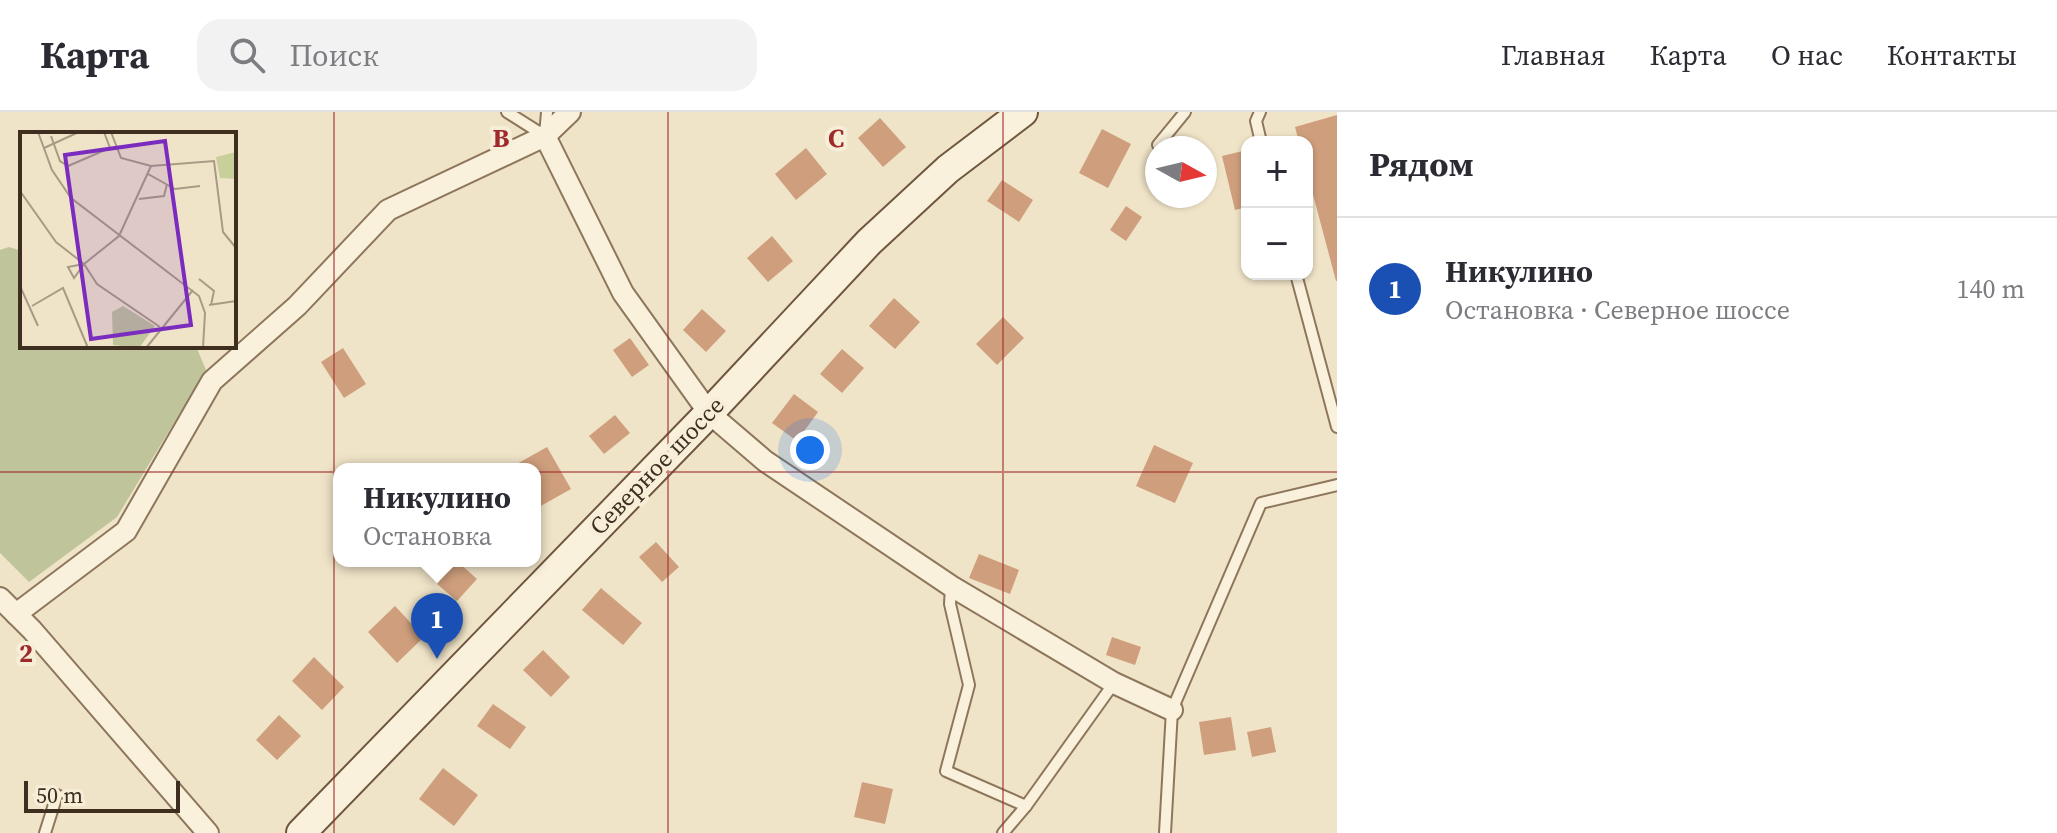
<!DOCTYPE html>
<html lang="ru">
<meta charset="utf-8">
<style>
:root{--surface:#fff;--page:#f2f2f3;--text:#2b2b33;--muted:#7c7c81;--line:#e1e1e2;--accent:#9e2a2b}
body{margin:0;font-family:"Source Serif 4",serif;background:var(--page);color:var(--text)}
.controls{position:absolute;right:24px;top:24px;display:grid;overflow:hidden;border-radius:16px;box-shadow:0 2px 6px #0004}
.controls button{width:72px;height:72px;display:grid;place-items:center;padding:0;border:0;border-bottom:2px solid var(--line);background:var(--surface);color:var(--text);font:40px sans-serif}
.compass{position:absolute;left:1145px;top:24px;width:72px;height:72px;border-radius:50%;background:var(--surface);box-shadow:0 2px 6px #0004;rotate:98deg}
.scale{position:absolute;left:24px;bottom:20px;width:156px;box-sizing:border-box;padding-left:8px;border:4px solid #3d2e20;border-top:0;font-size:22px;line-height:28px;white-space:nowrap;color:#3d2e20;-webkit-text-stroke:6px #f7eed8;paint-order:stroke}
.you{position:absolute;left:810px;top:338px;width:28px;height:28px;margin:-20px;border:6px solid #fff;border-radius:50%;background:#1a73e8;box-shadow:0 0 0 12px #1a73e833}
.badge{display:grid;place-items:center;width:52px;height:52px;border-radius:50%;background:var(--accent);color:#fff;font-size:26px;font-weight:700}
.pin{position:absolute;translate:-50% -66px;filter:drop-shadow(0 2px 4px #0008)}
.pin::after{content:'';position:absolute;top:42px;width:28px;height:24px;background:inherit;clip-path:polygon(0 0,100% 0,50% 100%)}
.popup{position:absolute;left:333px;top:351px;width:208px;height:104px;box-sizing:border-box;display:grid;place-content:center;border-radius:16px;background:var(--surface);filter:drop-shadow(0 2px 6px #0005);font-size:26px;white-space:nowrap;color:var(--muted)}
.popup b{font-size:30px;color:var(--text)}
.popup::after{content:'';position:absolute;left:50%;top:100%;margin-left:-16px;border:16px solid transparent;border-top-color:var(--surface)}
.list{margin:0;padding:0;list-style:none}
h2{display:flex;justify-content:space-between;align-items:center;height:104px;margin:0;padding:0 32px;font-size:34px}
h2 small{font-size:26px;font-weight:400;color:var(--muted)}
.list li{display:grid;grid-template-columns:52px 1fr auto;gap:24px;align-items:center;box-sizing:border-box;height:144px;padding:0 32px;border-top:2px solid var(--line)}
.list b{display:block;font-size:30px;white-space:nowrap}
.list p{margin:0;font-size:26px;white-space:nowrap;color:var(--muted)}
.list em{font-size:26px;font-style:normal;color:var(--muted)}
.icon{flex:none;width:44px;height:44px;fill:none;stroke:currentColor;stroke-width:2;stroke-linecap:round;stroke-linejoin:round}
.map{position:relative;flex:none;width:1337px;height:721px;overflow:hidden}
header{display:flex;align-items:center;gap:48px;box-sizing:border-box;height:112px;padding:0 40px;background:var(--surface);border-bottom:2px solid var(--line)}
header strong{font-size:38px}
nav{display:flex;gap:44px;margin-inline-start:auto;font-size:28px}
.search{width:560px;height:72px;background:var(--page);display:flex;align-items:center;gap:20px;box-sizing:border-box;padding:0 28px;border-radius:24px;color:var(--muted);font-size:30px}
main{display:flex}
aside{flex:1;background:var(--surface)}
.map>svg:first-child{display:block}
.cemetery{fill:#bfc49a}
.building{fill:#cf9f7d}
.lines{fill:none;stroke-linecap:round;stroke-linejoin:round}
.lane-casing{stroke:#8d765c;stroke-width:14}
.street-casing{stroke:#8d765c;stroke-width:24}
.secondary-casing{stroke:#6f573f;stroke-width:32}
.lane{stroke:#faf1dc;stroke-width:10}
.street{stroke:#faf1dc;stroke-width:20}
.secondary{stroke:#faf1dc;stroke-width:28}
.grid{fill:none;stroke:#9e2a2b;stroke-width:2;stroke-opacity:0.55}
.labels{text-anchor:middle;stroke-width:8;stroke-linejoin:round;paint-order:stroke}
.street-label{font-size:24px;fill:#3d2e20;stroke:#f7eed8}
.inset-road{fill:none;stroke:#a89b85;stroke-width:2}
.view{fill:#7b2cbf;fill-opacity:0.15;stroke:#7b2cbf;stroke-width:4}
.inset-edge{fill:none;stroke:#3d2e20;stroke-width:4}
.grid-label{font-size:26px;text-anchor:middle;font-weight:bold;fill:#9e2a2b;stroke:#f7eed8;stroke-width:8;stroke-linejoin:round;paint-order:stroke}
</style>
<header>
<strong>Карта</strong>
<div class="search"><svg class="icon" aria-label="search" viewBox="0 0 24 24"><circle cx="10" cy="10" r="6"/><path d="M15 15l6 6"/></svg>Поиск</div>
<nav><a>Главная</a><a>Карта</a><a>О нас</a><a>Контакты</a></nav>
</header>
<main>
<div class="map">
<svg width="1337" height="721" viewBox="0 0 1337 721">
<rect width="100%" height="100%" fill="#f0e4c8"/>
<path class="cemetery" d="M9,135L22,139V234H196L206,258L117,405L29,470L0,441V138Z"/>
<g class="building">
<path d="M1337,3V169H1336L1307,60V30H1299L1295,15Z"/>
<path d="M880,6L906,35L883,55L858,26Z"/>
<path d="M1102,17L1131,32L1108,76L1079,61Z"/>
<path d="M806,36L827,62L796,88L775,62Z"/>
<path d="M1247,38V95L1235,98L1222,44Z"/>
<path d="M1002,68L1033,88L1019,110L987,89Z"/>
<path d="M1126,94L1142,105L1126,129L1110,118Z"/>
<path d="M772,124L793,149L768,170L747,146Z"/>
<path d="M894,186L920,210L895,237L869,214Z"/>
<path d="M702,197L726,219L706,240L683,218Z"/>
<path d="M1003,205L1024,226L997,253L976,232Z"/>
<path d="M630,226L649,253L632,265L613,238Z"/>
<path d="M343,236L366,272L344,286L321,250Z"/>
<path d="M842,237L864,256L842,281L820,262Z"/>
<path d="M794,282L818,300L797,329L772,311Z"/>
<path d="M615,303L630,321L604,342L589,324Z"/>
<path d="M1154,333L1193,351L1175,391L1136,374Z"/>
<path d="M547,335L571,377L539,395L535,389V357H517L515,353Z"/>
<path d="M656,430L679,455L662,470L639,445Z"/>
<path d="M979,442L1019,458L1010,482L969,466Z"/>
<path d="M457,449L477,467L457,489L437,472Z"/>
<path d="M601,476L642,511L623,533L582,498Z"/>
<path d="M395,494L424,525L397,551L368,520Z"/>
<path d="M1112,525L1141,535L1135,553L1106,543Z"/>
<path d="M543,538L570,565L551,585L523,558Z"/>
<path d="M314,545L344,575L322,598L292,569Z"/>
<path d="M493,592L526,615L510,637L477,614Z"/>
<path d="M279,603L301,624L277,648L256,628Z"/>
<path d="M1231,605L1236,638L1204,643L1199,610Z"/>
<path d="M1271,615L1276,640L1252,645L1247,620Z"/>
<path d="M443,656L478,683L454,714L419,687Z"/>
<path d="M862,670L893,677L885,712L854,705Z"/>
</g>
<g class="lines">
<defs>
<g id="lane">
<path d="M507,0L545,24L547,0"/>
<path d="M1260,0L1256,9L1261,30"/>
<path d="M1158,33L1185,0"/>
<path d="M1296,162L1337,315"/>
<path d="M951,474L950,492L969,573L946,659L1026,694"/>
<path d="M45,721L57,683"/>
<path d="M1003,721L1026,694L1114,571"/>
<path d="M1165,721L1172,598L1261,391L1337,373"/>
</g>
<g id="street">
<path d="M545,24L623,181L709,301L765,349L951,474L1114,571L1172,598"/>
<path d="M0,486L32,518L208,721"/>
<path d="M16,502L126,419L212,269L297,194L388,98L545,24L570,0"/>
</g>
<path id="secondary" d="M301,721L709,301L869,130L948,57L1023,0"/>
</defs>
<use href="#lane" class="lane-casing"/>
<use href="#street" class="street-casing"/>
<use href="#secondary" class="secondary-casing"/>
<use href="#lane" class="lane"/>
<use href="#street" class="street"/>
<use href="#secondary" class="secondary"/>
</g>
<path class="grid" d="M334,0V721M668,0V721M1003,0V721M0,360H1337"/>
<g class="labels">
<g class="street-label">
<text transform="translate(657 354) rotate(-46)" y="8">Северное шоссе</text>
</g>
</g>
<g transform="translate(20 20)">
<rect width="216" height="216" fill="#f0e4c8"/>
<path d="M216,20V47L200,46L196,25Z" fill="#c9cf9b"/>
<path d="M103,174L135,194L119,216L93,213L92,180Z" fill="#bfc49a"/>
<path class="inset-road" d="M18,0L32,38L51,66L179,164L185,181L183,216M91,0L101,26L131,34L194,29L203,100L216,116M31,4L40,29L48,34L90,16L84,0M24,16L59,0M128,42L155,57L180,54M0,59L36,110L64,132L77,152L140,195M119,67L144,64L147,52M64,132L54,146L48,135L64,132L99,104L131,34M179,147L194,159L191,173M0,154L18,194M189,173L216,169M12,174L43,156L68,216M126,216L173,158"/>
<path class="view" d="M145,9L171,193L71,207L45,23Z"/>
<rect width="216" height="216" class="inset-edge"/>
</g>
<g class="grid-label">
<text x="501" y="35">B</text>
<text x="836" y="35">C</text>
<text x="26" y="550">2</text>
</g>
</svg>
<div class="controls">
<button>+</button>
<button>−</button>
</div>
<svg class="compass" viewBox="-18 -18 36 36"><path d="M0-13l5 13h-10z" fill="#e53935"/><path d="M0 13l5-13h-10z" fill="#7c7c81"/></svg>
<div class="scale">50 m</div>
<div class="you"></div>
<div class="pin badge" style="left:437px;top:547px;background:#1a4fb4">1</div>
<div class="popup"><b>Никулино</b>Остановка</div>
</div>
<aside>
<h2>Рядом<small></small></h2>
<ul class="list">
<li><span class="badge" style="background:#1a4fb4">1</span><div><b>Никулино</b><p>Остановка · Северное шоссе</p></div><em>140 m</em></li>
</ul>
</aside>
</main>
